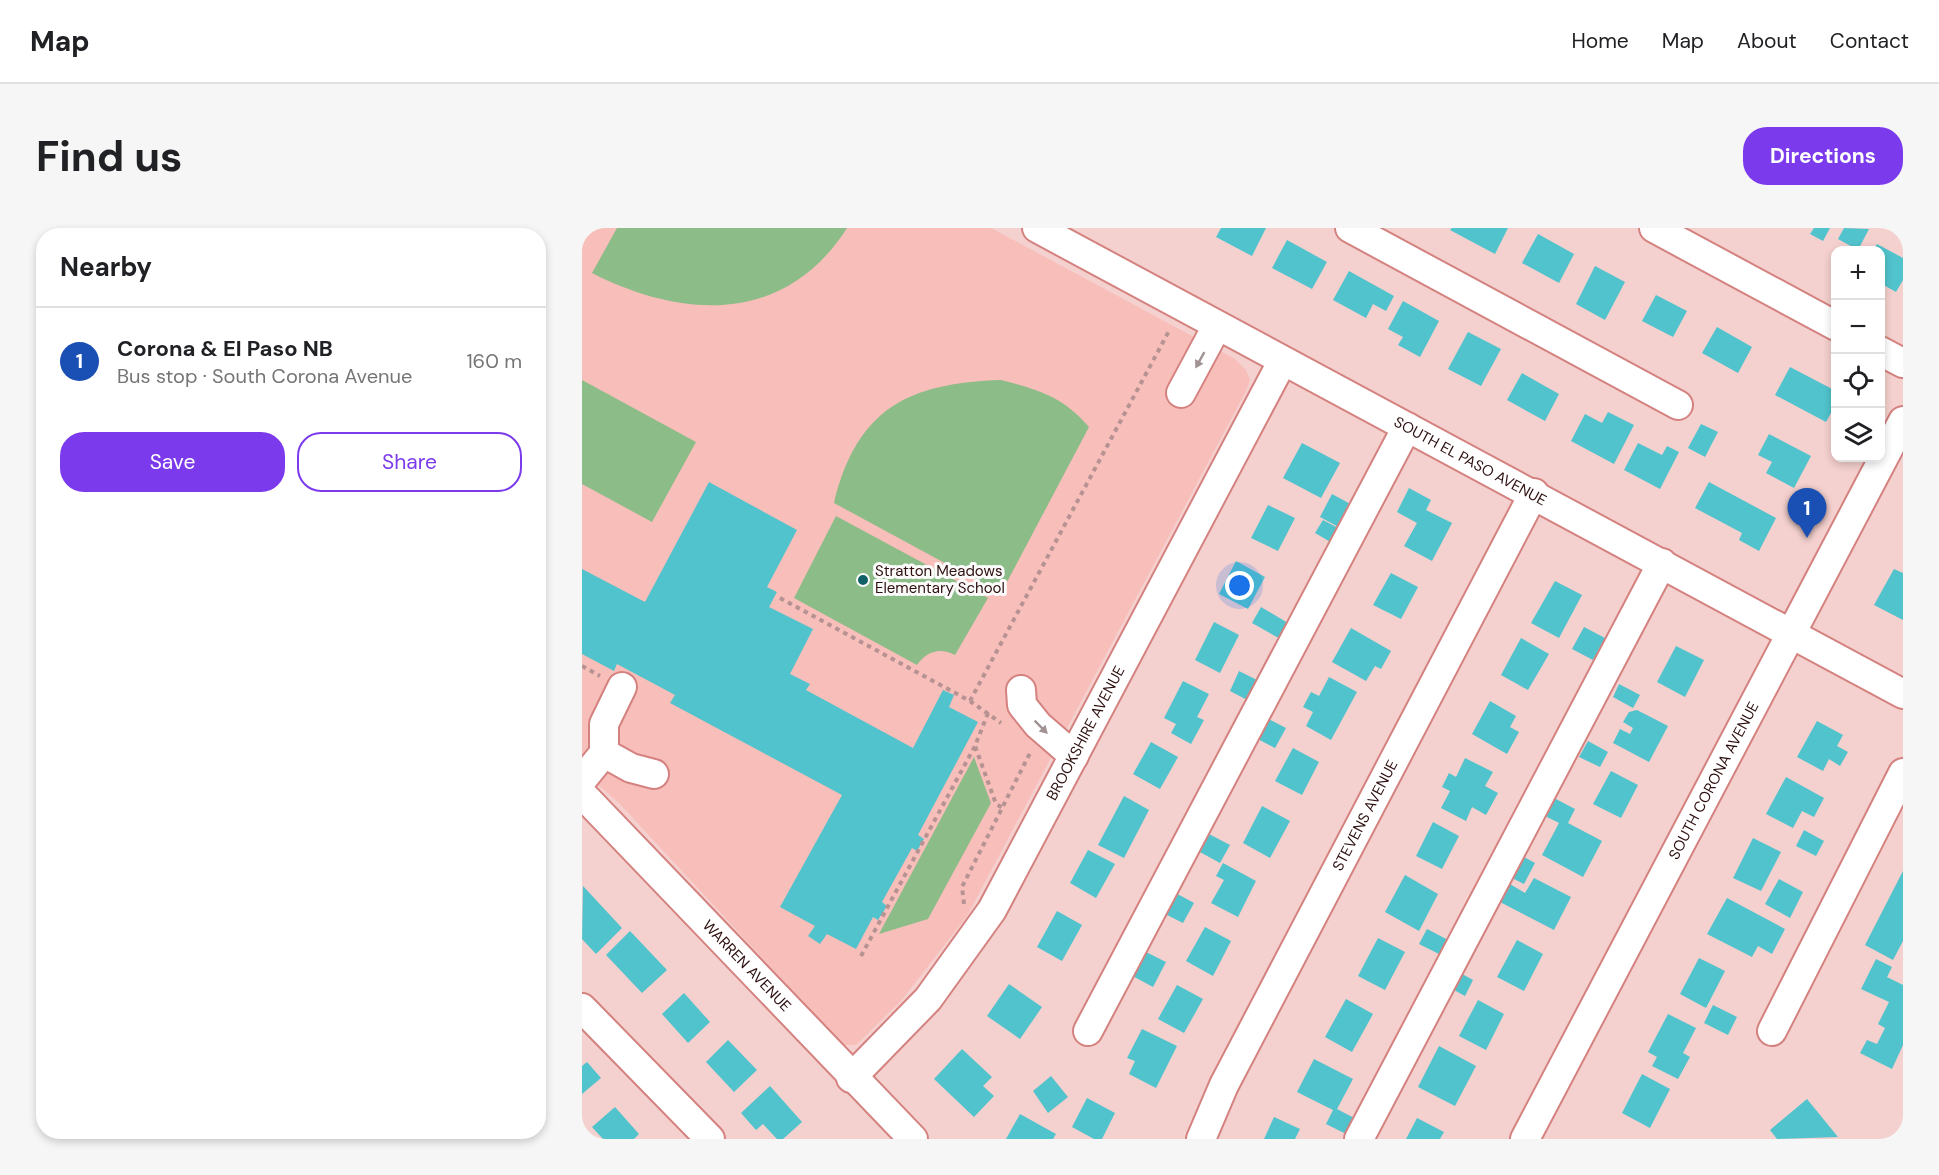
<!DOCTYPE html>
<meta charset="utf-8">
<style>
:root{--surface:#fff;--page:#f6f6f6;--text:#202124;--muted:#757577;--line:#e0e0e0;--accent:#7c3aed}
body{margin:0;font-family:"DM Sans",sans-serif;background:var(--page);color:var(--text)}
.controls{position:absolute;right:18px;top:18px;display:grid;overflow:hidden;border-radius:12px;box-shadow:0 3px 9px #0003}
.controls button{width:54px;height:54px;display:grid;place-items:center;padding:0;border:0;border-bottom:2px solid var(--line);background:var(--surface);color:var(--text);font:30px sans-serif}
.you{position:absolute;left:658px;top:358px;width:21px;height:21px;margin:-15px;border:4px solid #fff;border-radius:50%;background:#1a73e8;box-shadow:0 0 0 9px #1a73e833}
.badge{display:grid;place-items:center;width:39px;height:39px;border-radius:50%;background:var(--accent);color:#fff;font-size:20px;font-weight:700}
.pin{position:absolute;translate:-50% -50px;filter:drop-shadow(0 2px 3px #0008)}
.pin::after{content:'';position:absolute;top:32px;width:21px;height:18px;background:inherit;clip-path:polygon(0 0,100% 0,50% 100%)}
.list{margin:0;padding:0;list-style:none}
h2{display:flex;justify-content:space-between;align-items:center;height:78px;margin:0;padding:0 24px;font-size:26px}
h2 small{font-size:20px;font-weight:400;color:var(--muted)}
.list li{display:grid;grid-template-columns:39px 1fr auto;gap:18px;align-items:center;box-sizing:border-box;height:108px;padding:0 24px;border-top:2px solid var(--line)}
.list b{display:block;font-size:22px;white-space:nowrap}
.list p{margin:0;font-size:20px;white-space:nowrap;color:var(--muted)}
.list em{font-size:20px;font-style:normal;color:var(--muted)}
.actions{display:flex;gap:12px;padding:18px 24px}
.actions a{flex:1;padding:14px 0;border:2px solid var(--accent);border-radius:24px;text-align:center;font-size:21px;color:var(--accent)}
.actions .main{background:var(--accent);color:#fff}
.icon{flex:none;width:33px;height:33px;fill:none;stroke:currentColor;stroke-width:2;stroke-linecap:round;stroke-linejoin:round}
.map{position:relative;flex:none;width:1321px;height:911px;overflow:hidden;border-radius:24px}
header{display:flex;align-items:center;gap:36px;box-sizing:border-box;height:84px;padding:0 30px;background:var(--surface);border-bottom:2px solid var(--line)}
header strong{font-size:28px}
nav{display:flex;gap:33px;margin-inline-start:auto;font-size:21px}
.intro{display:flex;align-items:center;justify-content:space-between;box-sizing:border-box;height:144px;padding:0 36px}
h1{margin:0;font-size:42px}
.button{padding:15px 27px;border-radius:24px;background:var(--accent);color:#fff;font-size:21px;font-weight:700}
main{display:flex;gap:36px;padding:0 36px}
aside{flex:1;background:var(--surface);border-radius:24px;box-shadow:0 3px 9px #0003}
.map>svg:first-child{display:block}
.built{fill:#f8beba}
.green{fill:#8cbc88}
.building{fill:#51c3cc}
.lines{fill:none;stroke-linecap:round;stroke-linejoin:round}
.minor-casing{stroke:#d4827f;stroke-width:32}
.path{stroke:#b69392;stroke-width:4;stroke-dasharray:4.5 4.5;stroke-linecap:butt}
.minor{stroke:#fff;stroke-width:28}
.oneway{fill:#a19393}
.poi-dot{fill:#106167;stroke:#fbfbfb;stroke-width:2}
.labels{text-anchor:middle;stroke-width:6;stroke-linejoin:round;paint-order:stroke}
.street-label{font-size:15px;fill:#2e0f0f;stroke:#fbfbfb}
.poi-label{font-size:15px;fill:#2e0f0f;stroke:#fbfbfb;text-anchor:start}
</style>
<header>
<strong>Map</strong>
<nav><a>Home</a><a>Map</a><a>About</a><a>Contact</a></nav>
</header>
<div class="intro"><h1>Find us</h1><a class="button">Directions</a></div>
<main>
<aside>
<h2>Nearby<small></small></h2>
<ul class="list">
<li><span class="badge" style="background:#1a4fb4">1</span><div><b>Corona &amp; El Paso NB</b><p>Bus stop · South Corona Avenue</p></div><em>160 m</em></li>
</ul>
<div class="actions"><a class="main">Save</a><a>Share</a></div>
</aside>
<div class="map">
<svg width="1321" height="911" viewBox="0 0 1321 911">
<rect width="100%" height="100%" fill="#f4d0ce"/>
<path class="built" d="M0,0H409L653,131L664,142L668,152L664,163L385,688L319,773L274,817H261L37,575L0,543Z"/>
<g class="green">
<path d="M35,0H265C204,96 102,92 10,45Z"/>
<path d="M0,152L114,214L70,294L0,256Z"/>
<path d="M419,152C457,162 480,168 507,199L425,354L407,359L252,275C275,180 327,155 419,152Z"/>
<path d="M254,288L406,370L373,427C358,419 345,423 335,437L212,370Z"/>
<path d="M392,529L409,575L346,691L297,706Z"/>
</g>
<g class="building">
<path d="M639,0H684L670,28L634,9Z"/>
<path d="M870,0H926L913,26L868,2Z"/>
<path d="M1232,0H1248L1241,13L1228,6Z"/>
<path d="M1262,0L1287,1L1276,22L1256,11Z"/>
<path d="M956,6L992,26L977,55L940,35Z"/>
<path d="M705,12L745,34L730,61L690,40Z"/>
<path d="M1295,16L1321,30V52L1314,64L1298,55V22H1291Z"/>
<path d="M1013,38L1043,54L1023,92L994,76Z"/>
<path d="M767,43L812,68L804,83L791,76L784,90L751,72Z"/>
<path d="M1074,67L1105,83L1091,109L1060,93Z"/>
<path d="M821,73L857,93L838,129L816,117L821,109L806,101Z"/>
<path d="M1135,99L1170,119L1156,145L1120,125Z"/>
<path d="M886,104L919,121L899,158L866,141Z"/>
<path d="M1208,139L1254,163V176L1244,194L1193,167Z"/>
<path d="M940,145L977,166L963,193L925,172Z"/>
<path d="M1026,184L1052,197L1032,236L989,213L1003,186L1020,195Z"/>
<path d="M1119,196L1136,204L1123,229L1106,220Z"/>
<path d="M1187,206L1229,228L1212,260L1184,245L1190,234L1176,227Z"/>
<path d="M720,215L758,235L739,270L701,250Z"/>
<path d="M1056,215L1080,227L1085,218L1097,224L1078,261L1042,242Z"/>
<path d="M127,254L215,302L185,359L195,364L187,379L231,401L208,446L228,456L224,462L331,520L361,462L372,467L367,479L396,494L336,607L342,611L335,623L330,620L300,674L305,678L296,692L291,689L274,721L245,706L238,716L226,708L233,698L198,679L260,567L88,475L93,467L35,436L32,443L0,426V341L63,374Z"/>
<path d="M1127,254L1194,290L1177,323L1157,312L1160,305L1113,280Z"/>
<path d="M827,260L849,272L844,282L870,295L850,333L822,318L835,295L815,284Z"/>
<path d="M750,266L774,279L762,302L738,289Z"/>
<path d="M686,277L713,290L696,323L669,310Z"/>
<path d="M741,292L760,302L752,316L733,305Z"/>
<path d="M654,333L683,349L666,381L637,366Z"/>
<path d="M1312,341L1321,345V392L1292,377Z"/>
<path d="M809,345L836,359L819,391L791,377Z"/>
<path d="M973,353L1000,367L977,410L949,395Z"/>
<path d="M679,379L711,398L702,413L670,395Z"/>
<path d="M632,394L657,407L638,445L613,432Z"/>
<path d="M1002,399L1023,410L1011,432L990,421Z"/>
<path d="M769,400L809,423L799,441L793,438L784,453L750,434Z"/>
<path d="M939,410L967,426L946,462L919,447Z"/>
<path d="M1094,418L1122,432L1103,469L1075,454Z"/>
<path d="M657,443L681,455L671,475L648,463Z"/>
<path d="M747,449L775,464L749,512L724,498L731,484L721,479L729,464L737,468Z"/>
<path d="M601,453L627,466L615,489L622,492L609,516L589,505L594,496L582,490Z"/>
<path d="M1037,456L1058,467L1051,480L1031,469Z"/>
<path d="M908,473L934,488L928,499L937,504L925,526L890,506Z"/>
<path d="M1055,482L1086,498L1067,534L1031,515L1038,501L1048,506L1051,500L1041,494L1047,484Z"/>
<path d="M681,488L704,500L693,520L670,508Z"/>
<path d="M1235,493L1261,507L1255,518L1266,524L1258,538L1247,531L1241,543L1215,529Z"/>
<path d="M1006,513L1026,524L1018,539L997,529Z"/>
<path d="M569,514L596,529L578,561L551,546Z"/>
<path d="M711,520L737,534L720,567L693,553Z"/>
<path d="M883,530L911,544L903,558L916,565L904,587L890,579L884,593L859,580L868,563L860,559L867,545L874,549Z"/>
<path d="M1029,543L1056,557L1039,590L1011,576Z"/>
<path d="M1204,549L1242,570L1232,589L1220,583L1211,600L1184,586Z"/>
<path d="M542,568L567,582L542,630L516,617Z"/>
<path d="M972,570L993,581L986,595L1020,613L1001,649L960,627L977,595L963,588Z"/>
<path d="M680,578L708,593L688,630L661,615Z"/>
<path d="M851,594L877,608L860,641L834,628Z"/>
<path d="M1222,602L1242,613L1234,628L1214,618Z"/>
<path d="M625,605L648,617L638,635L616,623Z"/>
<path d="M1171,610L1199,624L1179,663L1151,650Z"/>
<path d="M506,622L533,636L514,670L488,655Z"/>
<path d="M933,624L953,635L942,656L922,646Z"/>
<path d="M641,635L674,653L656,689L629,675L642,652L634,648Z"/>
<path d="M1321,643V713L1311,732L1283,717Z"/>
<path d="M823,647L856,666L837,703L803,684Z"/>
<path d="M952,650L989,669L972,702L918,674L928,656L943,665Z"/>
<path d="M1197,651L1221,664L1208,690L1183,676Z"/>
<path d="M1,658L40,700L14,726L0,711Z"/>
<path d="M590,663L612,675L601,695L579,684Z"/>
<path d="M1145,670L1203,701L1190,726L1176,718L1170,729L1125,706Z"/>
<path d="M475,683L500,697L480,733L455,719Z"/>
<path d="M623,699L649,713L631,748L604,733Z"/>
<path d="M845,701L868,713L861,728L837,716Z"/>
<path d="M48,703L85,742L60,765L24,727Z"/>
<path d="M796,710L823,724L803,762L776,748Z"/>
<path d="M935,712L961,726L942,763L915,749Z"/>
<path d="M560,722L584,734L571,759L547,746Z"/>
<path d="M1117,730L1143,743L1124,780L1098,766Z"/>
<path d="M1294,731L1310,739L1305,749L1321,757V817L1310,841L1278,825L1285,812L1295,816L1303,800L1296,796L1307,774L1279,761Z"/>
<path d="M871,741L891,752L883,768L863,757Z"/>
<path d="M427,756L460,779L438,811L405,788Z"/>
<path d="M595,757L621,771L602,805L576,791Z"/>
<path d="M102,765L128,794L106,815L80,786Z"/>
<path d="M764,771L791,786L770,824L743,809Z"/>
<path d="M896,772L922,786L904,822L877,808Z"/>
<path d="M1131,777L1155,789L1146,807L1122,795Z"/>
<path d="M1086,786L1114,800L1101,825L1108,829L1096,851L1070,838L1075,829L1066,824Z"/>
<path d="M560,801L595,818L574,860L547,846L553,833L545,830Z"/>
<path d="M146,812L175,842L152,864L124,834Z"/>
<path d="M857,818L894,838L873,878L836,859Z"/>
<path d="M380,821L410,849L401,858L412,868L392,889L352,851Z"/>
<path d="M732,831L771,851L755,881L776,892L768,908L744,896L751,882L715,864Z"/>
<path d="M5,834L19,850L0,866V838Z"/>
<path d="M1060,846L1088,861L1068,900L1040,885Z"/>
<path d="M469,848L486,869L466,885L451,863Z"/>
<path d="M188,858L220,894L201,911H195L181,896L174,902L159,885Z"/>
<path d="M505,870L533,885L520,911H512L490,899Z"/>
<path d="M1225,871L1256,909L1195,911L1188,902Z"/>
<path d="M33,879L57,906L52,911H21L10,899Z"/>
<path d="M438,886L474,906L471,911H424Z"/>
<path d="M692,889L718,901L713,911H682Z"/>
<path d="M835,890L862,904L858,911H824Z"/>
</g>
<g class="lines">
<defs>
<g id="minor">
<path id="s1" d="M455,0L1321,466"/>
<path d="M768,0L1096,177"/>
<path d="M1072,0L1254,98"/>
<path d="M1298,123L1321,135"/>
<path d="M599,165L635,98"/>
<path d="M439,462L440,477L456,497L492,528"/>
<path d="M22,525V496L40,459"/>
<path d="M0,552L22,525L49,540L72,546"/>
<path id="s2" d="M0,566L331,911"/>
<path d="M0,780L128,911"/>
<path d="M506,803L825,199"/>
<path d="M1190,803L1321,545"/>
<path id="s3" d="M269,850L346,771L410,682L700,134"/>
<path id="s4" d="M619,911L642,857L952,265"/>
<path d="M777,911L1080,335"/>
<path id="s5" d="M943,911L1321,193"/>
</g>
</defs>
<use href="#minor" class="minor-casing"/>
<g class="path">
<path d="M198,370L388,473L419,495"/>
<path d="M0,438L18,448"/>
<path d="M388,473L587,103"/>
<path d="M406,485L393,518L414,576L421,580"/>
<path d="M382,676L380,659L449,523"/>
<path d="M279,728L393,518"/>
</g>
<use href="#minor" class="minor"/>
</g>
<defs><path id="oneway-solid" d="M-6-.8H1V-3.2L6.5 0L1 3.2V.8H-6Z" transform="scale(1.5)"/></defs>
<g class="oneway">
<use href="#oneway-solid" transform="translate(618 132) rotate(119)"/>
<use href="#oneway-solid" transform="translate(459 499) rotate(45)"/>
</g>
<circle class="poi-dot" cx="281" cy="352" r="6"/>
<g class="labels">
<g class="street-label">
<text dy="5" stroke="none"><textPath href="#s1" startOffset="492">SOUTH EL PASO AVENUE</textPath></text>
<text dy="5" stroke="none"><textPath href="#s3" startOffset="420">BROOKSHIRE AVENUE</textPath></text>
<text dy="5" stroke="none"><textPath href="#s5" startOffset="405">SOUTH CORONA AVENUE</textPath></text>
<text dy="5" stroke="none"><textPath href="#s4" startOffset="363">STEVENS AVENUE</textPath></text>
<text dy="5" stroke="none"><textPath href="#s2" startOffset="238">WARREN AVENUE</textPath></text>
</g>
<g class="poi-label">
<text x="293" y="348">Stratton Meadows<tspan x="293" dy="17">Elementary School</tspan></text>
</g>
</g>
</svg>
<div class="controls">
<button>+</button>
<button>−</button>
<button><svg class="icon" aria-label="locate" viewBox="0 0 24 24"><circle cx="12" cy="12" r="6"/><path d="M12 2v4M12 18v4M2 12h4M18 12h4"/></svg></button>
<button><svg class="icon" aria-label="layers" viewBox="0 0 24 24"><path d="M12 4l9 5-9 5-9-5zM3 14l9 5 9-5"/></svg></button>
</div>
<div class="you"></div>
<div class="pin badge" style="left:1225px;top:310px;background:#1a4fb4">1</div>
</div>
</main>
